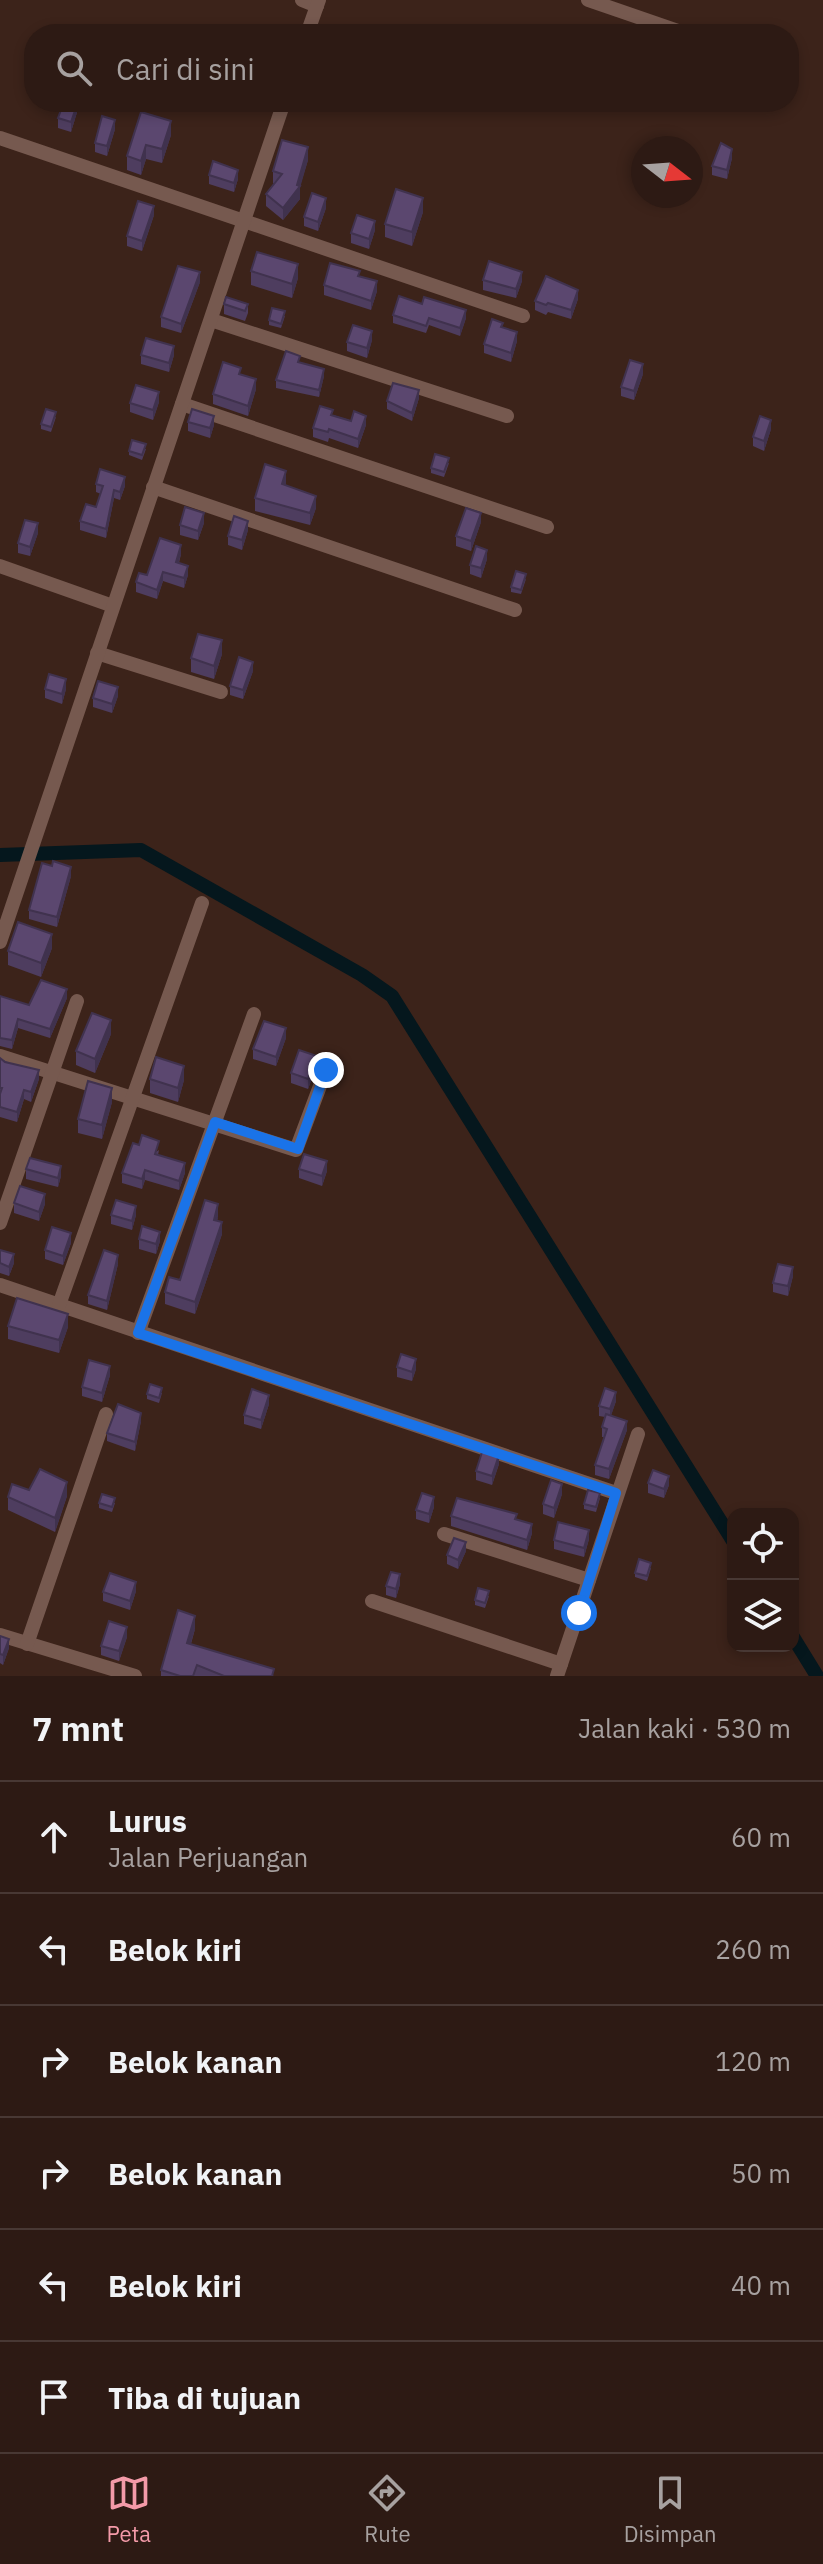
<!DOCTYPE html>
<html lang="id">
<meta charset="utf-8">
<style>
:root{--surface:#2d1a14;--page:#392722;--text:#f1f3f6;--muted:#a7a1a0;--line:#483834;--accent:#f39aa8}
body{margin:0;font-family:"IBM Plex Sans",sans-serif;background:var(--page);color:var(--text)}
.controls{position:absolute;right:24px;bottom:24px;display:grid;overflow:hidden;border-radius:16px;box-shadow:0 4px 12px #0003}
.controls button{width:72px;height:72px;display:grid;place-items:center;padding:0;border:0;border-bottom:2px solid var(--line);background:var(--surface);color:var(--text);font:40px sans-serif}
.compass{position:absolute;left:631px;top:136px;width:72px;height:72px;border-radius:50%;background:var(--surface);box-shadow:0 4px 12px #0003;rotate:107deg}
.stop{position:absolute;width:24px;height:24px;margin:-18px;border:6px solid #1a73e8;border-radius:50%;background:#fff}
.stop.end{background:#1a73e8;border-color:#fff;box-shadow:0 2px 8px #0008}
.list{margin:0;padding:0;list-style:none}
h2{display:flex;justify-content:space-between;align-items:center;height:104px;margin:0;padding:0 32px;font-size:34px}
h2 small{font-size:26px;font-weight:400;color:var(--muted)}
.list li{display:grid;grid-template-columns:52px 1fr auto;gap:24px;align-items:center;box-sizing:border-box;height:112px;padding:0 32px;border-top:2px solid var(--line)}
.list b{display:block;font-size:30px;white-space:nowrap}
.list p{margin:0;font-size:26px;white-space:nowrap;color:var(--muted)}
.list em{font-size:26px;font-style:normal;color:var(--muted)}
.icon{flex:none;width:44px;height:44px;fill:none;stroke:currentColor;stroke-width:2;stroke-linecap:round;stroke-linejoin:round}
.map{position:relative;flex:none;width:823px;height:1676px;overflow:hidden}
.search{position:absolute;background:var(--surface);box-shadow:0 4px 12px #0003;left:24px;right:24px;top:24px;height:88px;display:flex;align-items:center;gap:20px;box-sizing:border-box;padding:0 28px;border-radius:32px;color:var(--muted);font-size:30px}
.sheet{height:776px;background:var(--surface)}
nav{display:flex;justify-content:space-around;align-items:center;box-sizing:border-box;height:112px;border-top:2px solid var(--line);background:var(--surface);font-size:22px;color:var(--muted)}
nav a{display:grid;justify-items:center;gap:4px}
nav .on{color:var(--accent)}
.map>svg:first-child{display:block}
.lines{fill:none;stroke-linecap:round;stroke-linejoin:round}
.canal{stroke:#05171d;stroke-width:14}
.minor{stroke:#76594f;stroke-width:14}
.wall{fill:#4e3d5f}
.shaded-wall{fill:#40324e}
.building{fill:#5b476f;stroke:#40324e;stroke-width:2}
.route{stroke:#1a73e8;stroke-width:10}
</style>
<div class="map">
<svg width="823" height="1676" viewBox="0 0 823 1676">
<rect width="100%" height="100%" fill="#3c231a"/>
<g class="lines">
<g class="canal">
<path d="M0,855L141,850L362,975L392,996L733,1541"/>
<path d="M793,1637L817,1676"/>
</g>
<g class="minor">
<path d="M302,0L317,6"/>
<path d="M588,0L687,34"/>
<path d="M307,34L319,0"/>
<path d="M0,138L523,316"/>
<path d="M211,320L507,416"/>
<path d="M182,404L547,527"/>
<path d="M153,487L515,610"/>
<path d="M0,566L113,606"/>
<path d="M97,653L221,692"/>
<path d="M0,942L284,102"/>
<path d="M0,1056L296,1150L326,1070"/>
<path d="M0,1223L77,1001"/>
<path d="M0,1285L616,1493"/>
<path d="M59,1305L202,903"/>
<path d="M138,1333L254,1014"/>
<path d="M444,1534L589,1580"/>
<path d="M372,1601L561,1664"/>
<path d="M0,1635L135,1676"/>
<path d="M27,1644L106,1414"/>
<path d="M557,1676L638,1434"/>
</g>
</g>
<g class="wall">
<path d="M78,102V109L71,132L58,128V118Z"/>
<path d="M141,112L171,135L162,163L146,159L141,175L127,170V156Z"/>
<path d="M115,129L107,156L95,152V143Z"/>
<path d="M732,158L727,179L712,175V166Z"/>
<path d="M308,160L300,186V199L283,220L266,206V194L274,183H273V171Z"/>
<path d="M209,175L238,179L234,192L209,184Z"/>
<path d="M326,208L318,231L304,226V217Z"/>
<path d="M423,212L412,246L385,237V224Z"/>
<path d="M154,215L142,251L127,246V236Z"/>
<path d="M375,230L369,249L351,243V233Z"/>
<path d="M251,271L298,278L292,298L251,285Z"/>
<path d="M360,276L377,291L371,310L324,295V285Z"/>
<path d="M483,280L522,281L516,298L483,290Z"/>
<path d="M200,282L181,333L161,327V317Z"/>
<path d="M578,299L571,319L548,312L546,315L535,310V301Z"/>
<path d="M224,304H248V313L245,321L224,314Z"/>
<path d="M393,315L466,318L460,336L429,325L426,333L393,323Z"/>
<path d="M285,316L281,328L269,325V320Z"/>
<path d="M503,327L517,341L511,362L484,353V344Z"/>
<path d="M372,340L367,358L347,351V342Z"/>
<path d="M141,355H174L169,372L141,364Z"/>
<path d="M300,362L324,376L319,397L276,388V380Z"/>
<path d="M643,374L634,400L621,396V387Z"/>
<path d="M256,389L248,416L213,404V394Z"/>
<path d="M419,398L412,421L387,409V401Z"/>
<path d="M159,402L153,420L130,412V403Z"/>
<path d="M333,415L366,425L358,448L329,438L328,442L313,437V428Z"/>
<path d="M56,417L51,432L41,429V424Z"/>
<path d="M188,422L214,425L210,438L188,431Z"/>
<path d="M771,429L764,451L753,446V437Z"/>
<path d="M146,449L142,460L129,455V451Z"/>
<path d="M449,463L444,477L431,473V468Z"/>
<path d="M286,483L285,485L316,508L310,525L255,511V498Z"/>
<path d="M96,484L125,486L120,500L114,498L106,538L80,530V521L96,507L101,494L96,492Z"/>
<path d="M481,522L471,551L456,546V536Z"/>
<path d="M204,523L198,540L180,535V525Z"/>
<path d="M248,530L242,550L228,545V536Z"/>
<path d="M38,533L30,556L18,553V543Z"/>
<path d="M181,554L179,563L188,575L184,588L163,581L157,599L136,592V582Z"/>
<path d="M487,559L481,578L470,574V565Z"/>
<path d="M526,579L521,594L511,592V587Z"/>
<path d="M222,654L214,679L191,672V658Z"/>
<path d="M253,671L243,699L230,695V686Z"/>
<path d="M45,689H66L62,704L45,698Z"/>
<path d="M118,696L112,713L93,707V698Z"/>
<path d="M71,876L57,927L29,919V910Z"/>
<path d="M52,948L41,977L8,965V951Z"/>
<path d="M0,996L29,1005L67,998L50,1038L18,1028L12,1049L0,1046Z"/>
<path d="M111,1034L95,1073L76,1065V1051Z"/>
<path d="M286,1038L276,1066L253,1059V1049Z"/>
<path d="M0,1058L39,1079L31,1102L24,1099L17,1122L0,1117Z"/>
<path d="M317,1065L308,1089L291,1083V1073Z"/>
<path d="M150,1079L184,1080L178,1102L150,1093Z"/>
<path d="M112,1102L102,1139L78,1133V1119Z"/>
<path d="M159,1150L158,1155L185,1173L179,1190L145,1180L142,1189L122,1183V1173Z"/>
<path d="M26,1169L61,1176L58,1187L26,1179Z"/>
<path d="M299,1169L327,1171L322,1186L299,1178Z"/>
<path d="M14,1203L45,1204L39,1221L14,1213Z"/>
<path d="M111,1215H136L132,1230L111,1224Z"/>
<path d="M218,1217L217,1221L222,1234L195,1314L165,1304V1292L180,1280Z"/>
<path d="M139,1239L160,1241L156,1254L139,1249Z"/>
<path d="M71,1243L63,1265L45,1259V1250Z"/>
<path d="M0,1250L14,1263L9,1276L0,1273Z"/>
<path d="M118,1264L107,1310L88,1304V1295Z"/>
<path d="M793,1276L788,1296L773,1292V1283Z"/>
<path d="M8,1326L68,1327L59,1353L8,1339Z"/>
<path d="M397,1367L416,1369L412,1381L397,1377Z"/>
<path d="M110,1375L102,1402L82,1396V1387Z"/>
<path d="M162,1393L159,1403L147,1399V1394Z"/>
<path d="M616,1401L611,1415L627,1430L609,1479L595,1475V1465L604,1437H602V1427L605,1417L599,1416V1406Z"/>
<path d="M269,1404L261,1429L244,1424V1415Z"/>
<path d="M141,1421L135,1451L107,1441V1433Z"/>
<path d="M499,1464L492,1485L476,1480V1471Z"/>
<path d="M648,1483L669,1485L664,1498L648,1493Z"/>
<path d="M29,1490L67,1496L55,1532L8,1510V1497Z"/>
<path d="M562,1494L554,1518L543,1514V1504Z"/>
<path d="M600,1498L596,1512L584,1509V1504Z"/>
<path d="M99,1503H115L112,1512L99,1508Z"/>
<path d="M434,1507L429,1523L416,1519V1510Z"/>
<path d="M451,1516L532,1533L527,1550L451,1526Z"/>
<path d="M589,1539L584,1557L554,1549V1540Z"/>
<path d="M466,1551L458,1569L447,1564V1555Z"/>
<path d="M651,1568L647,1581L635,1577V1573Z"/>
<path d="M400,1584L396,1598L386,1595V1586Z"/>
<path d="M136,1591L130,1610L103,1601V1592Z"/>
<path d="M489,1596L485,1608L475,1605V1600Z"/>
<path d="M195,1629L191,1644L274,1676H161V1670Z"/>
<path d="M0,1636L9,1648L3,1665L0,1663Z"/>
<path d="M127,1637L119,1661L101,1655V1646Z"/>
</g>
<g class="shaded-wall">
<path d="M78,102V109L71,132V122Z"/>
<path d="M115,120V129L107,156V146Z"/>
<path d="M171,121V135L162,163V149Z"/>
<path d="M146,145V159L141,175V161Z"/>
<path d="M308,147V160L300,188V186V199L283,220V208L297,185Z"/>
<path d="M732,149V158L727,179V170Z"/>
<path d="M238,170V179L234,192V183Z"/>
<path d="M326,198V208L318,231V222Z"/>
<path d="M423,198V212L412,246V232Z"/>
<path d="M154,206V215L142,251V241Z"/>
<path d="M375,221V230L369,249V239Z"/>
<path d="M298,264V278L292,298V284Z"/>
<path d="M200,272V282L181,333V324Z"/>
<path d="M522,272V281L516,298V289Z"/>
<path d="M377,281V291L371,310V301Z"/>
<path d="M578,290V299L571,319V310Z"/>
<path d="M466,310V318L460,336V328Z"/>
<path d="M372,331V340L367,358V348Z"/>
<path d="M517,332V341L511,362V353Z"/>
<path d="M174,346V355L169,372V363Z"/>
<path d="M643,364V374L634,400V391Z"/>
<path d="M324,369V376L319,397V390Z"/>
<path d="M256,379V389L248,416V406Z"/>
<path d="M419,390V398L412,421V413Z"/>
<path d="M159,392V402L153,420V410Z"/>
<path d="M214,416V425L210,438V428Z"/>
<path d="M366,416V425L358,448V439Z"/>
<path d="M771,420V429L764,451V441Z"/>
<path d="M286,471V483L282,497V484Z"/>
<path d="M125,477V486L120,500V492Z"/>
<path d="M114,490V498L106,538V529Z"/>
<path d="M316,496V508L310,525V513Z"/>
<path d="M204,513V523L198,540V531Z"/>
<path d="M481,513V522L471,551V541Z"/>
<path d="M248,521V530L242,550V540Z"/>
<path d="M38,523V533L30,556V547Z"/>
<path d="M181,545V554L176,571V562Z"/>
<path d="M487,550V559L481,578V568Z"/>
<path d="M188,566V575L184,588V578Z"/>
<path d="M163,572V581L157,599V590Z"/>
<path d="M222,640V654L214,679V666Z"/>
<path d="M253,662V671L243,699V690Z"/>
<path d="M66,679V689L62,704V694Z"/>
<path d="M118,687V696L112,713V704Z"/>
<path d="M71,867V876L57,927V917Z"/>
<path d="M52,934V948L41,977V963Z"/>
<path d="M67,989V998L50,1038V1029Z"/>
<path d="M18,1019V1028L12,1049V1040Z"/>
<path d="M111,1020V1034L95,1073V1059Z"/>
<path d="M286,1028V1038L276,1066V1057Z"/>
<path d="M317,1056V1065L308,1089V1079Z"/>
<path d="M184,1066V1080L178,1102V1088Z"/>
<path d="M39,1070V1079L31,1102V1092Z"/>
<path d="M112,1088V1102L102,1139V1125Z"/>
<path d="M24,1090V1099L17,1122V1112Z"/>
<path d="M327,1161V1171L322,1186V1176Z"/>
<path d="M185,1163V1173L179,1190V1181Z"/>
<path d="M61,1166V1176L58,1187V1178Z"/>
<path d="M145,1170V1180L142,1189V1179Z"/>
<path d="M45,1194V1204L39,1221V1212Z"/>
<path d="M218,1204V1217L214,1232V1220Z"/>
<path d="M136,1206V1215L132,1230V1221Z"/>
<path d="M222,1222V1234L195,1314V1302Z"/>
<path d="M160,1232V1241L156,1254V1244Z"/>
<path d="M71,1233V1243L63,1265V1256Z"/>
<path d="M14,1254V1263L9,1276V1267Z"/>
<path d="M118,1255V1264L107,1310V1301Z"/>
<path d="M793,1267V1276L788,1296V1286Z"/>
<path d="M68,1314V1327L59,1353V1340Z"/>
<path d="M416,1359V1369L412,1381V1372Z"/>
<path d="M110,1366V1375L102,1402V1393Z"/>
<path d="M616,1392V1401L610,1419V1409Z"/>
<path d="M269,1395V1404L261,1429V1420Z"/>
<path d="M141,1413V1421L135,1451V1442Z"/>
<path d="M627,1421V1430L609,1479V1469Z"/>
<path d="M499,1455V1464L492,1485V1476Z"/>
<path d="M669,1476V1485L664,1498V1489Z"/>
<path d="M67,1482V1496L55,1532V1518Z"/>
<path d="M562,1484V1494L554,1518V1508Z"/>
<path d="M434,1497V1507L429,1523V1514Z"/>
<path d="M532,1524V1533L527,1550V1540Z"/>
<path d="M589,1530V1539L584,1557V1548Z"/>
<path d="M466,1542V1551L458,1569V1560Z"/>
<path d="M400,1574V1584L396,1598V1589Z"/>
<path d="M136,1582V1591L130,1610V1601Z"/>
<path d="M195,1616V1629L187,1656V1643Z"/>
<path d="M127,1627V1637L119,1661V1651Z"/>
<path d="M9,1639V1648L3,1665V1655Z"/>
</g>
<g class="building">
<path d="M64,102H78L71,122L58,118Z"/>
<path d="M141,112L171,121L162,149L146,145L141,161L127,156Z"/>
<path d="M102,116L115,120L107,146L95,143Z"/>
<path d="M282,140L308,147L297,185L300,186L283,208L266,194L282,174L273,171Z"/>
<path d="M721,143L732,149L727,170L712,166Z"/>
<path d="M213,161L238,170L234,183L209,175Z"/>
<path d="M396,189L423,198L412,232L385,224Z"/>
<path d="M312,193L326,198L318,222L304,217Z"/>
<path d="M138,201L154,206L142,241L127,236Z"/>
<path d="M357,215L375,221L369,239L351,233Z"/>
<path d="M257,252L298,264L292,284L251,271Z"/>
<path d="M489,261L522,272L516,289L483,280Z"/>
<path d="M330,263L360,271L358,276L377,281L371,301L324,285Z"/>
<path d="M178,266L200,272L181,324L161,317Z"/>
<path d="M546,276L578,290L571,310L548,303L546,305L535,301Z"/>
<path d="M399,296L422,304L424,297L466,310L460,328L429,318L426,326L393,315Z"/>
<path d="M226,297L248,304L245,311L224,304Z"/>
<path d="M272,308L285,311L281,324L269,320Z"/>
<path d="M492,319L503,323L501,327L517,332L511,353L484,344Z"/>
<path d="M353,325L372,331L367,348L347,342Z"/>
<path d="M146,338L174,346L169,363L141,355Z"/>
<path d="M286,351L300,356L298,362L324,369L319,390L276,380Z"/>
<path d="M630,360L643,364L634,391L621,387Z"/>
<path d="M223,362L241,368L239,374L256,379L248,406L213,394Z"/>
<path d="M393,383L419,390L412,413L387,401Z"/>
<path d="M136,385L159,392L153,410L130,403Z"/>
<path d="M320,406L333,410L331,415L351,421L354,411L366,416L358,439L329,429L328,432L313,428Z"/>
<path d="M46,409L56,412L51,427L41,424Z"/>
<path d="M192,409L214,416L210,428L188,422Z"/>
<path d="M760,416L771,420L764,441L753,437Z"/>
<path d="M132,440L146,444L142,455L129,451Z"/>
<path d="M435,454L449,458L444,472L431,468Z"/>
<path d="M265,464L286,471L282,484L316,496L310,513L255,498Z"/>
<path d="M100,469L125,477L120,492L114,490L106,529L80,521L86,504L96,507L103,486L96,484Z"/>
<path d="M185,507L204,513L198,531L180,525Z"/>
<path d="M466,508L481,513L471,541L456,536Z"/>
<path d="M234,516L248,521L242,540L228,536Z"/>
<path d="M25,520L38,523L30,547L18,543Z"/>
<path d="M160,538L181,545L176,562L188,566L184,578L163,572L157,590L136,582L139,573L147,575Z"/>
<path d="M476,546L487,550L481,568L470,565Z"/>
<path d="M516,571L526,574L521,590L511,587Z"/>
<path d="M198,634L222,640L214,666L191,658Z"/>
<path d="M239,657L253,662L243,690L230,686Z"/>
<path d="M49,674L66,679L62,694L45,689Z"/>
<path d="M98,681L118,687L112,704L93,698Z"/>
<path d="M53,861L71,867L57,917L29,910L42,863L52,866Z"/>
<path d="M18,922L52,934L41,963L8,951Z"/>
<path d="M41,980L67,989L50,1029L18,1019L12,1040L0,1038V996L29,1005Z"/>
<path d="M92,1013L111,1020L95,1059L76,1051Z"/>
<path d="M264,1021L286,1028L276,1057L253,1049Z"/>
<path d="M299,1050L317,1056L308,1079L291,1073Z"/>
<path d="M156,1057L184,1066L178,1088L150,1079Z"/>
<path d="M0,1058L5,1062L39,1070L31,1092L24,1090L17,1112L0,1107V1094L2,1088H0Z"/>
<path d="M88,1081L112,1088L102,1125L78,1119Z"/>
<path d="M142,1135L159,1141L155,1154L185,1163L179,1181L145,1170L142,1179L122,1173L133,1143L139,1145Z"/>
<path d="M304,1154L327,1161L322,1176L299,1169Z"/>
<path d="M30,1158L61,1166L58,1178L26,1169Z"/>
<path d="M20,1186L45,1194L39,1212L14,1203Z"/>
<path d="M116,1200L136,1206L132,1221L111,1215Z"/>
<path d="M205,1200L218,1204L214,1220L222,1222L195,1302L165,1292L169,1277L180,1280Z"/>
<path d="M142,1226L160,1232L156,1244L139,1239Z"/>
<path d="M52,1227L71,1233L63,1256L45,1250Z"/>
<path d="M0,1250L14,1254L9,1267L0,1263Z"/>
<path d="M104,1250L118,1255L107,1301L88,1295Z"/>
<path d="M778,1264L793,1267L788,1286L773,1283Z"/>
<path d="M17,1298L68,1314L59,1340L8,1326Z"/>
<path d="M401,1354L416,1359L412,1372L397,1367Z"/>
<path d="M89,1360L110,1366L102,1393L82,1387Z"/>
<path d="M150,1384L162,1388L159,1398L147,1394Z"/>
<path d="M605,1388L616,1392L610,1409L599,1406Z"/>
<path d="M252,1389L269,1395L261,1420L244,1415Z"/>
<path d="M118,1404L141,1413L135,1442L107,1433Z"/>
<path d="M606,1414L627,1421L609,1469L595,1465L607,1429L602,1427Z"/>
<path d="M483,1449L499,1455L492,1476L476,1471Z"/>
<path d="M40,1469L67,1482L55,1518L8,1497L12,1484L29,1490Z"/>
<path d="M653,1470L669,1476L664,1489L648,1483Z"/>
<path d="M551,1480L562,1484L554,1508L543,1504Z"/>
<path d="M588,1490L600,1493L596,1507L584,1504Z"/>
<path d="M422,1493L434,1497L429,1514L416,1510Z"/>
<path d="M102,1494L115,1498L112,1507L99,1503Z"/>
<path d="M457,1498L517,1514L515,1519L532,1524L527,1540L451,1516Z"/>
<path d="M558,1522L589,1530L584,1548L554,1540Z"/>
<path d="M454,1538L466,1542L458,1560L447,1555Z"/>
<path d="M639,1559L651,1563L647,1576L635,1573Z"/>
<path d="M391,1572L400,1574L396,1589L386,1586Z"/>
<path d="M110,1573L136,1582L130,1601L103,1592Z"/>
<path d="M478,1588L489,1591L485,1603L475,1600Z"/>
<path d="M178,1610L195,1616L187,1643L274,1669L272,1676H224L197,1665L193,1676H180L161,1670Z"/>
<path d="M109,1621L127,1627L119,1651L101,1646Z"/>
<path d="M0,1636L9,1639L3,1655L0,1654Z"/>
</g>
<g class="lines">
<path class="route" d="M326,1070L298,1149L215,1122L138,1333L616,1493L579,1613"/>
</g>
</svg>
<div class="controls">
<button><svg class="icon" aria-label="locate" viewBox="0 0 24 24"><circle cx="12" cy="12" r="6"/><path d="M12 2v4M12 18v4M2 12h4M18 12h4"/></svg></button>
<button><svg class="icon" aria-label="layers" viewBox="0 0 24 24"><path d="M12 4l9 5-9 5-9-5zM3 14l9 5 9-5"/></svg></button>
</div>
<svg class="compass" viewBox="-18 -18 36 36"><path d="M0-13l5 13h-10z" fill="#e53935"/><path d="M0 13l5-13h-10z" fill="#a7a1a0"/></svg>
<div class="stop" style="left:579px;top:1613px"></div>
<div class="stop end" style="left:326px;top:1070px"></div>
<div class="search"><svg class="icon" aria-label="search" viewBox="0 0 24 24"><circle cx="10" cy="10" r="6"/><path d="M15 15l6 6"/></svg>Cari di sini</div>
</div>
<section class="sheet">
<h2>7 mnt<small>Jalan kaki · 530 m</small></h2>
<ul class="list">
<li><svg class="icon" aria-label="ahead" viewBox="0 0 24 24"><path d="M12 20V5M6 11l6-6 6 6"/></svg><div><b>Lurus</b><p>Jalan Perjuangan</p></div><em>60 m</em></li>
<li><svg class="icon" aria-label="left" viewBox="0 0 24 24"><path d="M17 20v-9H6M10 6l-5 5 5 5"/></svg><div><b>Belok kiri</b></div><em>260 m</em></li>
<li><svg class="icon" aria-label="right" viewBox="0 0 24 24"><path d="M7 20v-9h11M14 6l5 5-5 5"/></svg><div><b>Belok kanan</b></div><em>120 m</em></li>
<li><svg class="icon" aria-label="right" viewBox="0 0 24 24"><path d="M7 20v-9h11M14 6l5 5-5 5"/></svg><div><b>Belok kanan</b></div><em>50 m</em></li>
<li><svg class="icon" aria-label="left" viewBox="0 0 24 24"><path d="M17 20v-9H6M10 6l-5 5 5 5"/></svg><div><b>Belok kiri</b></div><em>40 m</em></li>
<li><svg class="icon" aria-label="arrive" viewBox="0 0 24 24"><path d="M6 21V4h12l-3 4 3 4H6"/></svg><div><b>Tiba di tujuan</b></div></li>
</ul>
</section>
<nav>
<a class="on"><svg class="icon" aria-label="map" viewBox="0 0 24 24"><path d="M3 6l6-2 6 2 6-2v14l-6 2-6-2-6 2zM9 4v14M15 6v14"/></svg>Peta</a>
<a><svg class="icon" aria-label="directions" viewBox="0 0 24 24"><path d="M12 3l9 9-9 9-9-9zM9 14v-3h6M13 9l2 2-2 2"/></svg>Rute</a>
<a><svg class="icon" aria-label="saved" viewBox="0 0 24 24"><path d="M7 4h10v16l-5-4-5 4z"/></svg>Disimpan</a>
</nav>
